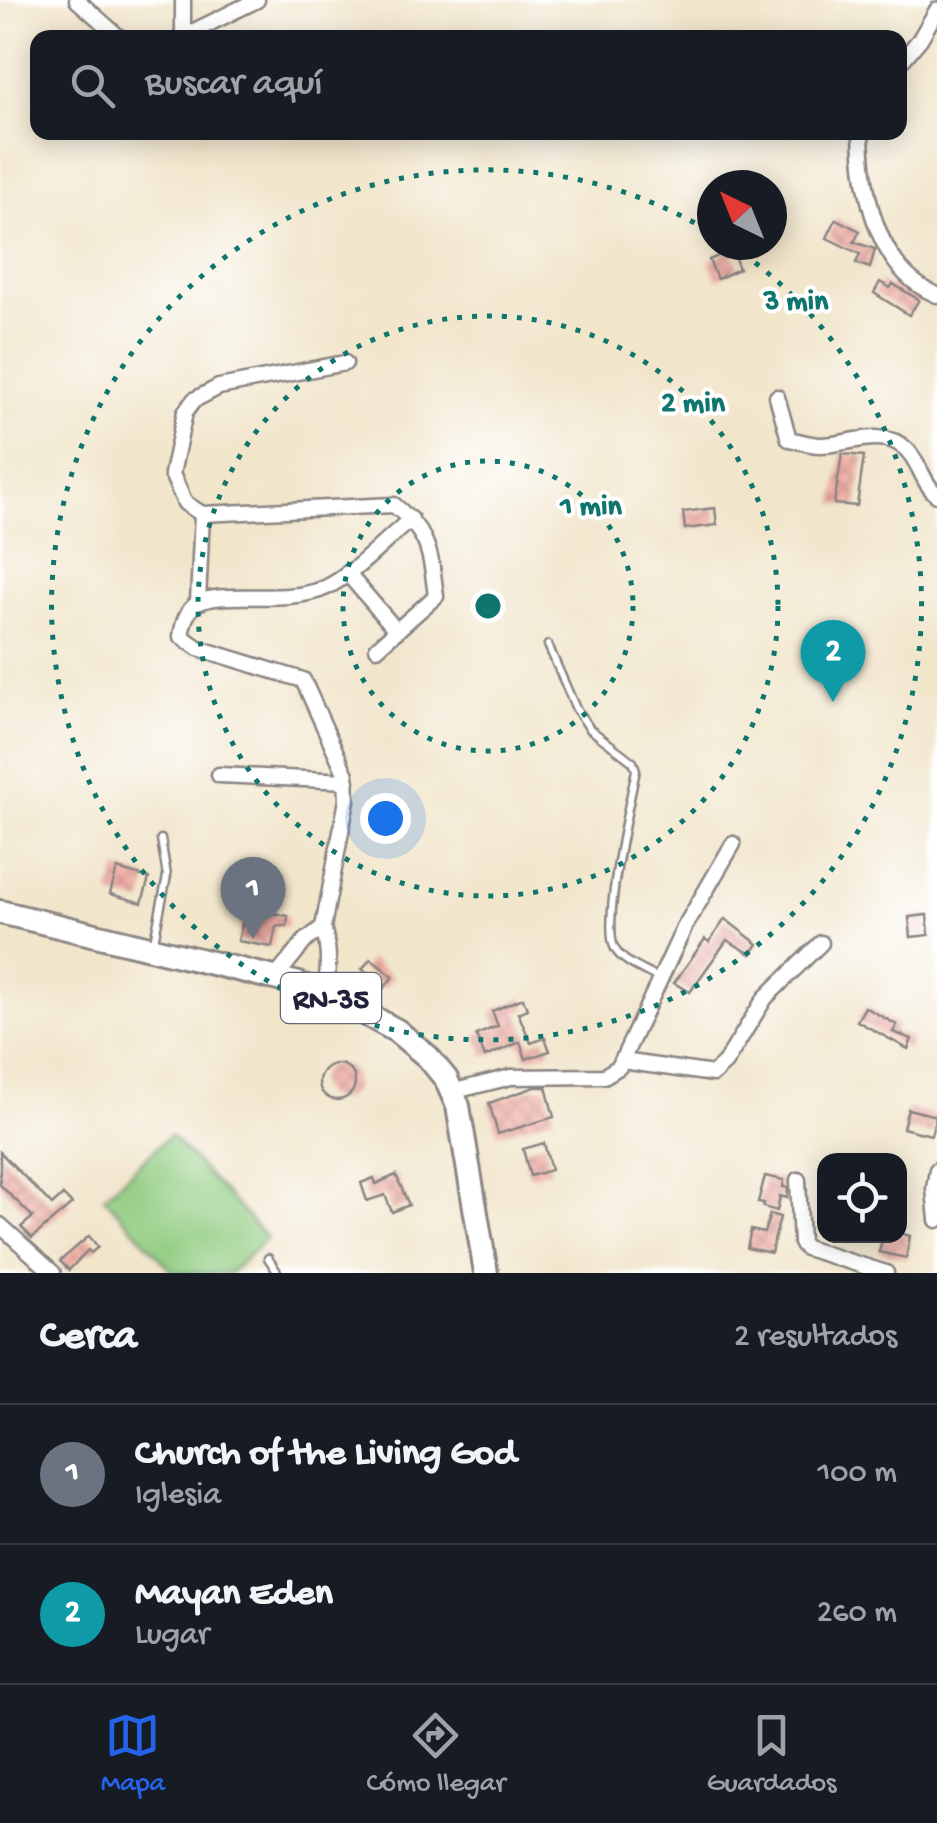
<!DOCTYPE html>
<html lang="es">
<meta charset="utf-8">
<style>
:root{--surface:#171b24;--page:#242831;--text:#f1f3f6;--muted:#9ea1a6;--line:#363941;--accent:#2563eb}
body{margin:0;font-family:"Gochi Hand",sans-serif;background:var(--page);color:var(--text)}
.controls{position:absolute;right:30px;bottom:30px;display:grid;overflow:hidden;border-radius:20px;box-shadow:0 5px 25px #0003}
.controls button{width:90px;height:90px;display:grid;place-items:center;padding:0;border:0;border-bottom:2px solid var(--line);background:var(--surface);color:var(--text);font:50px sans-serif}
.compass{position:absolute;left:697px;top:170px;width:90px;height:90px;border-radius:50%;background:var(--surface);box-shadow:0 5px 25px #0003;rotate:317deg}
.you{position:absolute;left:385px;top:818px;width:35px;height:35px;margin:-25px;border:8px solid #fff;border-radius:50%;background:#1a73e8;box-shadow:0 0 0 15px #1a73e833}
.badge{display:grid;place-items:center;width:65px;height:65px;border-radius:50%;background:var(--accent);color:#fff;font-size:32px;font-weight:700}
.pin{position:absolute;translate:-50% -82px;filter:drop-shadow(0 2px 5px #0008)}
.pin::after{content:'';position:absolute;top:52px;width:35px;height:30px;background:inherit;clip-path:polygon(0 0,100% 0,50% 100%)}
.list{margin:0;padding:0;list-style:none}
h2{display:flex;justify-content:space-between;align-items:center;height:130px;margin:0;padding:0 40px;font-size:42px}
h2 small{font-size:32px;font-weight:400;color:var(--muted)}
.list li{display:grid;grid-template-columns:65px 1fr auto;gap:30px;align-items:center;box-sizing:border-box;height:140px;padding:0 40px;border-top:2px solid var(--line)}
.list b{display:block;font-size:38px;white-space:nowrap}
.list p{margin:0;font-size:32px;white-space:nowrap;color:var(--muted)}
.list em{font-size:32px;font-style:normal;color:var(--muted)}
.icon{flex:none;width:55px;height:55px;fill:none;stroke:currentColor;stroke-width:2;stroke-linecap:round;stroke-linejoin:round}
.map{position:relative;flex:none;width:937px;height:1273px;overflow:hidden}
.search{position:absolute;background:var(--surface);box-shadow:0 5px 25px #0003;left:30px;right:30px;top:30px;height:110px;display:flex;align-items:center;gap:25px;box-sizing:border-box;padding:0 35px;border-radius:20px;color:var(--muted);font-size:38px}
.sheet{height:410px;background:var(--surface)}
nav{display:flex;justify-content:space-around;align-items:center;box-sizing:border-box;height:140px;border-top:2px solid var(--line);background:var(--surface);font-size:28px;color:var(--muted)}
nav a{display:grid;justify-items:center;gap:5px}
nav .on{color:var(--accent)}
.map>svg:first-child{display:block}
.pitch{fill:#92cc81;stroke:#5a775e;stroke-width:2.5}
.building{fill:url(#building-cross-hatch)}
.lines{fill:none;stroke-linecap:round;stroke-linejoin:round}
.service-casing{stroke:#8a8482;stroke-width:11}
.minor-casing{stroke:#8a8482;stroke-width:19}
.primary-casing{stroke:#8a8482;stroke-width:28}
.service{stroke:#fff;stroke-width:6}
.minor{stroke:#fff;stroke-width:14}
.primary{stroke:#fff;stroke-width:22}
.ring{fill:none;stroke:#0f766e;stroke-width:5;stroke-dasharray:5 10}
.labels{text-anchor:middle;stroke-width:8;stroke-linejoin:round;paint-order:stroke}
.shield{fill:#fff;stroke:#646476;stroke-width:2.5}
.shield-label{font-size:30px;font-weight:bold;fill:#22223b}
.centre{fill:#0f766e;stroke:#fff;stroke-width:5}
.ring-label{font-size:30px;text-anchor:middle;font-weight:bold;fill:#0f766e;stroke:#fff;stroke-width:8;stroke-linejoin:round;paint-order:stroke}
</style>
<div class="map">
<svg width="937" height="1273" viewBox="0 0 937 1273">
<defs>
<pattern id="building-cross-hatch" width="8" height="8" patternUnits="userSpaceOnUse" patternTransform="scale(2.5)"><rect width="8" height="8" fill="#eeaea5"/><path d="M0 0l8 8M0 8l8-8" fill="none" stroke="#cc958f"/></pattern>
</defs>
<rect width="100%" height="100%" fill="#fff"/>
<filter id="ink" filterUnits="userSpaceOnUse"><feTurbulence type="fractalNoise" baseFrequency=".01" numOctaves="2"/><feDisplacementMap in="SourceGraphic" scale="20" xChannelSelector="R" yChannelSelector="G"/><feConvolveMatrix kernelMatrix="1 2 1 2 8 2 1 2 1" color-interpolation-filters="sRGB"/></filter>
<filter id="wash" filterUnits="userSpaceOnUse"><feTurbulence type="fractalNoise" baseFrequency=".0048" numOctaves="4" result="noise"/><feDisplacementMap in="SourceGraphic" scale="40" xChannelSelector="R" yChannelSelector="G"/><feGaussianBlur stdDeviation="2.25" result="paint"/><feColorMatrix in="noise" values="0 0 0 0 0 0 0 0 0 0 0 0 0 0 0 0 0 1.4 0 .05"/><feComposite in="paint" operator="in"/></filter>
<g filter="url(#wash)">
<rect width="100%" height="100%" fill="#f1e5ca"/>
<path class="pitch" d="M170,1135L267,1238L230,1273H174L104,1197Z"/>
<g id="blocks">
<g class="building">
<path d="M836,219L860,231L854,242L875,249L870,268L856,263L860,254L827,238Z"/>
<path d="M732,250L739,269L717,279L709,260Z"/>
<path d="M880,282L890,288L893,284L919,300L909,315L874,293Z"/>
<path d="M842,454L864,456L857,506L834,504Z"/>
<path d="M715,508L717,525L685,529L683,512Z"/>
<path d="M117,869L149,878L142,903L110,894Z"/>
<path d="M252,909L288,916L287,926H276L272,947L238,941L242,924L249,925Z"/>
<path d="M927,915L929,935L911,937L909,917Z"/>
<path d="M725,919L758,944L751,954L727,940L690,992L674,983L705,939L709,942Z"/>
<path d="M371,959L393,977L384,988L362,969Z"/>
<path d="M523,998L527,1009L518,1013L531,1043L545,1038L550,1051L526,1059L520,1042L485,1057L476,1035L498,1026L492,1011Z"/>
<path d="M865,1007L897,1025L893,1032L912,1039L908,1049L857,1021Z"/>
<circle cx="337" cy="1082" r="18"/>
<path d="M535,1087H546L554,1117L498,1134L489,1103Z"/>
<path d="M908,1109L936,1116L931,1135L903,1128Z"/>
<path d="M544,1143L551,1170L530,1176L523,1149Z"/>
<path d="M0,1152L52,1205L63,1195L72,1204L32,1238L21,1227L33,1217L0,1185Z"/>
<path d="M396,1175L409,1205L392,1212L385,1195L367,1201L361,1183L374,1178L376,1184Z"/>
<path d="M765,1176L784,1180L783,1187L788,1188L787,1198L780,1196L777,1211L763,1207L764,1203L758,1202Z"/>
<path d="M770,1214L780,1217L771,1253L747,1248L751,1230L764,1233Z"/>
<path d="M900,1233L910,1236L906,1258L879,1252L883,1236Z"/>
<path d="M89,1236L98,1247L91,1253L88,1250L69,1270L60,1261Z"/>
</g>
</g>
</g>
<g filter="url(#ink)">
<use href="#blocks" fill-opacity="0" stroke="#8a8482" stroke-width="2.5"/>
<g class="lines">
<defs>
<g id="service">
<path d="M548,645L576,709L590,729L633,762L636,770C630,800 601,925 615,949C623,963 646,971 660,979"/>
<path d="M153,946L167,876L161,839"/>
<path d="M268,1258L278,1273"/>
</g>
<g id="minor">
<path d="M77,0L120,38"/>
<path d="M183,36V0"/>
<path d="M180,38L257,0"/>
<path d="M900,63L920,39L937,10"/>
<path d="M861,132C862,191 877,271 937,295"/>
<path d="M345,363L219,387L194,400L185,412L172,474L185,503L202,514L394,505C430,535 430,551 436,596L377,648"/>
<path d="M777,397L789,439C799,441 810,445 820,445C848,445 883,427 906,449C920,462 922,483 937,495"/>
<path d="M347,573L397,631"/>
<path d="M198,602L202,514"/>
<path d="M219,775L347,781"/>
<path d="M275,978L305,941L323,927"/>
<path d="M324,995C329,970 330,951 323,927L347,800L346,775L303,680L198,648L181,636C183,624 186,610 198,603C219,589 288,606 327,587C358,571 384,541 411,519"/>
<path d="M622,1061L713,1074L725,1063L765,998L821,943"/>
<path d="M451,1092L511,1077L604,1076L619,1067L684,928L733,844"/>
<path d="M937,1170L934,1189L937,1220"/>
<path d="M798,1180L801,1243L806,1248L886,1273"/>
<path d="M0,1225L53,1273"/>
</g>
<path id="primary" d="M0,912L299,984L357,1009L397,1031L428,1057L446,1079L458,1106L486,1273"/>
</defs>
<use href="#service" class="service-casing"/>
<use href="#minor" class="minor-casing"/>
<use href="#primary" class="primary-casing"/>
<use href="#service" class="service"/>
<use href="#minor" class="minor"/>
<use href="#primary" class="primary"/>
</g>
</g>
<g class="ring">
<circle cx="488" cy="606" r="145"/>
<circle cx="488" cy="606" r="290"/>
<path d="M731 245A435 435 0 1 1 709 231"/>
</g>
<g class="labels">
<rect class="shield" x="281" y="973" width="100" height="50" rx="8"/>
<g class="shield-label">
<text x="331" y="1008">RN-35</text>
</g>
</g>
<circle cx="488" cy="606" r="15" class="centre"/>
<g class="ring-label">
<text x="796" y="309">3 min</text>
<text x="693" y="411">2 min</text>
<text x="591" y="514">1 min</text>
</g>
</svg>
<div class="controls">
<button><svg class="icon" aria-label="locate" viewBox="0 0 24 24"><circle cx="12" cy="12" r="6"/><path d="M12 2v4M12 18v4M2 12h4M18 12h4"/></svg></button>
</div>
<svg class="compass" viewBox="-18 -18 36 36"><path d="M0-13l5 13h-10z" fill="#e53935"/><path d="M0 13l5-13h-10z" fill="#9ea1a6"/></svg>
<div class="you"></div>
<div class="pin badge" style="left:253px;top:939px;background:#6b7280">1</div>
<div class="pin badge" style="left:833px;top:702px;background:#0f9aa8">2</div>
<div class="search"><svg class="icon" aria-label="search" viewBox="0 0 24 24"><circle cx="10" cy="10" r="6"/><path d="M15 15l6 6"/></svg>Buscar aquí</div>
</div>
<section class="sheet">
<h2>Cerca<small>2 resultados</small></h2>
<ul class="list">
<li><span class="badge" style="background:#6b7280">1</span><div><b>Church of the Living God</b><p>Iglesia</p></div><em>100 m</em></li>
<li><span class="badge" style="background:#0f9aa8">2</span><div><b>Mayan Eden</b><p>Lugar</p></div><em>260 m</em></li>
</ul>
</section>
<nav>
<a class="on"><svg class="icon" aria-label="map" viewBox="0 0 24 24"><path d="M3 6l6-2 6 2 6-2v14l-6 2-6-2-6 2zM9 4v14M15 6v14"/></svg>Mapa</a>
<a><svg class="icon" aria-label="directions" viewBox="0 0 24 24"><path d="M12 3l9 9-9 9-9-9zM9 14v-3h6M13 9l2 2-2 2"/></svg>Cómo llegar</a>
<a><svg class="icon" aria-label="saved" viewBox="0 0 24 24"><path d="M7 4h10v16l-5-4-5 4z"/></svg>Guardados</a>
</nav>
